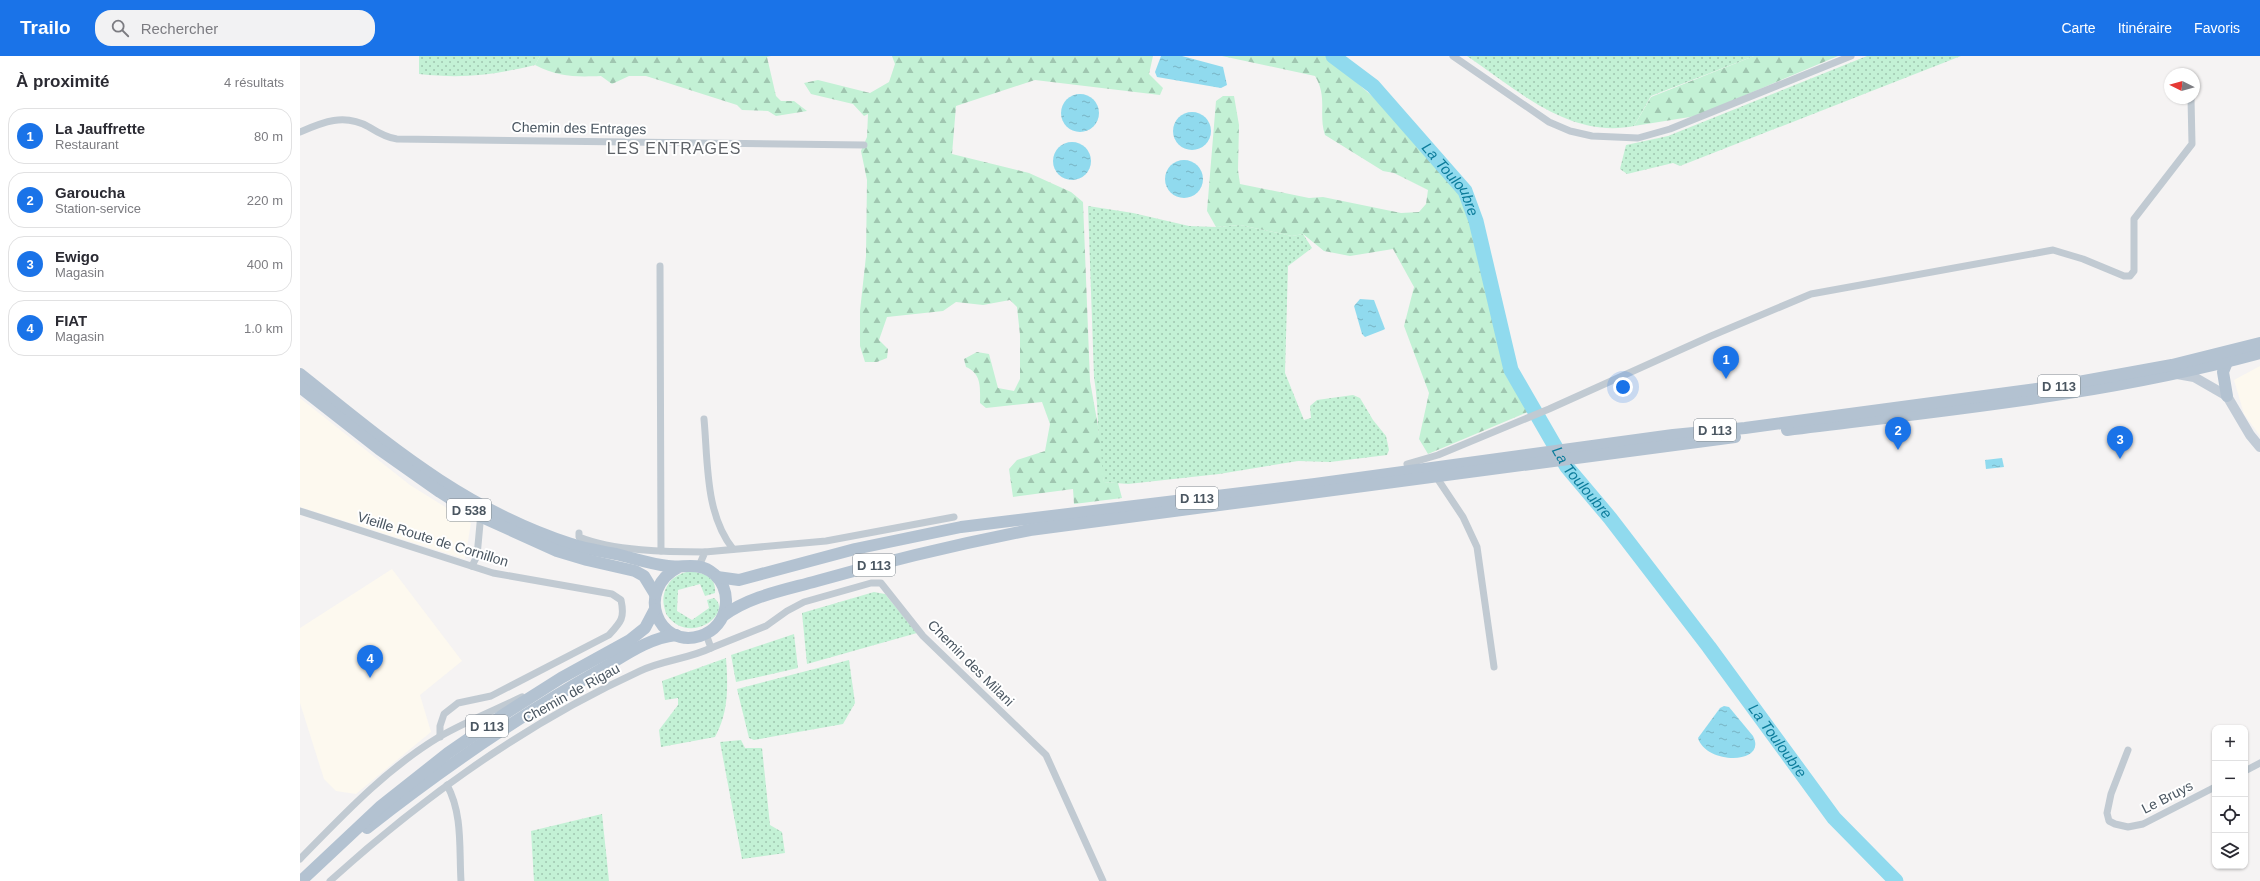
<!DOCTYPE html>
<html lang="fr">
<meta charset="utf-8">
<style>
:root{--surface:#fff;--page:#f2f2f3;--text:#2b2b33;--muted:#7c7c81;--line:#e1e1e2;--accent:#1a73e8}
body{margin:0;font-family:Helvetica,sans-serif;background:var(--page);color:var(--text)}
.controls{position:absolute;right:12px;bottom:12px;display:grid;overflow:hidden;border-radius:8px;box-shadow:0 1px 3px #0004}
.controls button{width:36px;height:36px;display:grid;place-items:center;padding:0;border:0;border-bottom:1px solid var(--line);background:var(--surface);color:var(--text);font:20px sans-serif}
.compass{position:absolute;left:1864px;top:12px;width:36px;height:36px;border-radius:50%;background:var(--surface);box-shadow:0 1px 3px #0004;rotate:275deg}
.you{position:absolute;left:1323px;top:331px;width:14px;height:14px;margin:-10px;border:3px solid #fff;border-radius:50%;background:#1a73e8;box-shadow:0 0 0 6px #1a73e833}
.badge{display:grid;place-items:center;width:26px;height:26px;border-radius:50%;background:var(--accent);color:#fff;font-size:13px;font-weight:700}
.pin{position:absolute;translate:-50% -33px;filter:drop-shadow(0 1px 2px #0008)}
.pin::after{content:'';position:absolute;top:21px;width:14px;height:12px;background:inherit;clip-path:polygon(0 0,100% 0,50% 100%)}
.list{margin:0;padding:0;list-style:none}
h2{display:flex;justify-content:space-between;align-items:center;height:52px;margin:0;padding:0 16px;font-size:17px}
h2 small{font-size:13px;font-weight:400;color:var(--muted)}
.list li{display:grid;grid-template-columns:26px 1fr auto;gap:12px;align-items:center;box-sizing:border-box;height:56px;margin:0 8px 8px;padding:0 8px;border:1px solid var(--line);border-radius:16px}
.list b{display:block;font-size:15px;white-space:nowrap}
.list p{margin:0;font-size:13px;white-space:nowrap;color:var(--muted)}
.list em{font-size:13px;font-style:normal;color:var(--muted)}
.icon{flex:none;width:22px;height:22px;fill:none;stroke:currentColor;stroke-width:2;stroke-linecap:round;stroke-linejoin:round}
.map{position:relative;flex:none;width:1960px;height:825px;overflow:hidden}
header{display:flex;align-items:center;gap:24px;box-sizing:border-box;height:56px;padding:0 20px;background:var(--accent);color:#fff}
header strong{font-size:19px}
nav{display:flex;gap:22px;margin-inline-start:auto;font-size:14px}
.search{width:280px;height:36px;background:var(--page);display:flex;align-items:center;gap:10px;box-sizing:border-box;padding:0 14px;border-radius:16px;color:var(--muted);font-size:15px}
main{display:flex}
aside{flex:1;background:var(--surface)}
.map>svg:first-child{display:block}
.commercial{fill:#fdf9ef}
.grass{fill:url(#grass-dots)}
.forest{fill:url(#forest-firs)}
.water{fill:url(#water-ripples)}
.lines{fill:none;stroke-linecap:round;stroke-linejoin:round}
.river{stroke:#90daee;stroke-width:15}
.street{stroke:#c1cad2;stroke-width:7}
.secondary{stroke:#c1cbd6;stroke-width:10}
.primary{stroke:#b3c2d1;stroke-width:12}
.labels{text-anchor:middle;stroke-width:4;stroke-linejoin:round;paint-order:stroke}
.shield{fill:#fff;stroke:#808990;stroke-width:1}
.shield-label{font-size:13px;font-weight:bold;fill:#4a5661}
.street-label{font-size:14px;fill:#4a5661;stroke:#fff}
.water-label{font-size:15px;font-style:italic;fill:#0c7c9b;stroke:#fff}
.quarter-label{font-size:16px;letter-spacing:1px;fill:#5f6368;stroke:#fff}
</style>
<header>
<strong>Trailo</strong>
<div class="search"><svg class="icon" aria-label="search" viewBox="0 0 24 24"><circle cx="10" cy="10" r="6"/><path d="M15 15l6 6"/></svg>Rechercher</div>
<nav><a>Carte</a><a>Itinéraire</a><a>Favoris</a></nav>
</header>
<main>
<aside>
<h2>À proximité<small>4 résultats</small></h2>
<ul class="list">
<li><span class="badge">1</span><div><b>La Jauffrette</b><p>Restaurant</p></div><em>80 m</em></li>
<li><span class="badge">2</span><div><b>Garoucha</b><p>Station-service</p></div><em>220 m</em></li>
<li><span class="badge">3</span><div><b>Ewigo</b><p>Magasin</p></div><em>400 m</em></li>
<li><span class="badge">4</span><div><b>FIAT</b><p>Magasin</p></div><em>1.0 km</em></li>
</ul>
</aside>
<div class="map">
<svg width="1960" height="825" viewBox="0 0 1960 825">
<defs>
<pattern id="grass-dots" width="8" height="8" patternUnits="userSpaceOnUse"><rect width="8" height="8" fill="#c3f1d5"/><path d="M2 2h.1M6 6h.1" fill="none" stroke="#a0c6b0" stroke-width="1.8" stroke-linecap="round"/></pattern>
<pattern id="forest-firs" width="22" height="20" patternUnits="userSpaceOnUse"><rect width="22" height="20" fill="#c3f1d5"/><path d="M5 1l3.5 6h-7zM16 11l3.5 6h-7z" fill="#a0c6b0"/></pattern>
<pattern id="water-ripples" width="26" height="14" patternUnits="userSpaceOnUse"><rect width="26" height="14" fill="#90daee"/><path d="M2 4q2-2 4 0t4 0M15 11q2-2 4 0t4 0" fill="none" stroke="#78b4c4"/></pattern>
</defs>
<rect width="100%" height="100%" fill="#f5f3f3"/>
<g class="commercial">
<path d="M1960,310V380L1944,358L1934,324Z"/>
<path d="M0,342L110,429L171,467L165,503L0,451Z"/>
<path d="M92,513L162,605L120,639L131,676L56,738L36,735L24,723L0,647V572Z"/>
</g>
<g class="grass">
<path d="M119,0H240L235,9C193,19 163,23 119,18Z"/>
<path d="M1167,0H1454L1351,40L1334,70C1270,83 1217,34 1167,0Z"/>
<path d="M1567,0H1661L1380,110L1373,107L1327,118L1320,113L1326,89L1368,80Z"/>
<path d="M788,150L833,157L889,170L916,171L940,169L992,180L1003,178L1012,192L988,210L985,317L1004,364L1011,362L1010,350L1017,344L1053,339L1060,342L1073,364L1086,380L1089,394L1087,399L1030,406L998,405L919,418L828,428L804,426C796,391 800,356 794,321Z"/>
<path d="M390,515C403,517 417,521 415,537L405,540L400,528L378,534L377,555L392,564L409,552L407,544L414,542C431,554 401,583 376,568C371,564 366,560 365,554C362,544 363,536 369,527C374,520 382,517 390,515Z"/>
<path d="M574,536L585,538L617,577L507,608L502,557Z"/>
<path d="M494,578L498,612L436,626L431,599Z"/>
<path d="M426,602C428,630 429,656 415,681L361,691L359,674L378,649V642L365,644L362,625Z"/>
<path d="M549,604L555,647L543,668L454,684L449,682L437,633Z"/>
<path d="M441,684L445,692H462L470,769L482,776L485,797L442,803L420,686Z"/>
<path d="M302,758L309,825H234L231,775Z"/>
</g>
<g class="forest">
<path d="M240,0H471L467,1L476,40L481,45H494L507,55L476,60L468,55L442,54L437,49L346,20H329L312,28L301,20C275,21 259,21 235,9Z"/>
<path d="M592,0H853L849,18L863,32L860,39L735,24L656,50L652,98L729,117L771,136L783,146L790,325L798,370L804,426L818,427L822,442L774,448L773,433L713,441L709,413L717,404L745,395L750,368L742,346L686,352L680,347C680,332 682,318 666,311L664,303L677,296L689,298L698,332L714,335L720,323V279L717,251L710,244L683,249L656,246L643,255L587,261L579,284L588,293L587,302L577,306H565L560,290V255L566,200L567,124L561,95L567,81L568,58L564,60L553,48L511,38L504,27L518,24L570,37L589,26L595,8Z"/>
<path d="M922,0H1027L1073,41L1125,93L1164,143L1186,224L1191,258L1206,320L1230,355L1128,398L1119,383L1129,337L1104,270L1114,231L1093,193L1050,200L1024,195L1003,178L992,180L940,169L916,171L907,155L916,45L923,40H934L939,69L938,114L940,128L1009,142L1023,141L1101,157L1119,156L1126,148L1128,134L1094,117L1083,115L1025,79C1018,58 1028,41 1015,20Z"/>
<path d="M1454,0H1538L1396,60L1334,70L1351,41Z"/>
</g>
<g class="water">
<path d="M861,0H882L923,11L927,29L921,32L857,21L855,16Z"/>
<circle cx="780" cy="57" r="19"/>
<circle cx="892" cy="75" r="19"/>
<circle cx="772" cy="105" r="19"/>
<circle cx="884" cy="123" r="19"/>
<path d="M1060,243L1074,244L1085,273L1083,274L1065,281L1062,278L1054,250Z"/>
<path d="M1702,402L1704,411L1686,413L1685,404Z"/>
<path d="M1424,650L1429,651L1453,680C1468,709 1406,709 1398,682L1420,652Z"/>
</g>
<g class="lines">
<path class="river" id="s1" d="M1033,0L1073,30L1165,135L1176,165L1211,314L1267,411L1310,462L1409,591L1534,762L1596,825"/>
<g class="street">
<path d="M1153,0L1249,66L1270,75L1292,80L1338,82L1370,73L1551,0"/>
<path d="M0,76C23,66 44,57 69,71C77,76 87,82 97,83L564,89"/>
<path d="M360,210L361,495"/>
<path d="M404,363C408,406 405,458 433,493"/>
<path d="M1110,418L1107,408L1138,399L1249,353L1411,280L1511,238L1753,194L1783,203L1824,220H1830L1834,215V163L1892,88L1891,42"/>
<path d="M1135,419L1163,461L1177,491L1194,611"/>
<path d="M0,455L193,517L312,538L321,544C325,562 321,566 309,579L191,640L158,647L144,658L140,670V681"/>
<path d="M279,477V481C313,495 368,496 405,496"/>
<path d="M172,510L177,500L181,457"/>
<path d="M399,510L405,496L526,485L654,461"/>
<path d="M411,592L466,570L487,555L504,546L571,527H581L623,580L746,699L803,825"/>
<path d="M1828,694L1811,738L1807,757L1809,765L1815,768L1828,771L1843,768L1915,731"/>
<path d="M1945,715L1960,707"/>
<path d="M147,729C163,758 159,794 161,825"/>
<path d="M0,803C43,759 86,713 139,681C165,666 195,654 222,641"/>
<path d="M30,825C123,741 226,667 340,615C363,604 388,603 411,592L406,578"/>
</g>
<path class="secondary" d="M1877,318L1894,321L1927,340L1950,379L1960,391"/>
<g class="primary">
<path d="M0,318C88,388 161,452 271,488C285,493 301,495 316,498C333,502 350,508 368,510C382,512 396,506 410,515C435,531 430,571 400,580C358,593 334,534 379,511"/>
<path d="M0,331L79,393L140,436L173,457L257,495L287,504L335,515L344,520L355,538"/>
<path d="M1927,340L1923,316L1927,306"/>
<path d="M1487,374C1645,354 1806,339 1960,297"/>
<path d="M417,521L439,524L555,493L661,471L1015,428L1373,379L1445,372L1751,331L1872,309L1960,287"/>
<path d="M423,560C450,540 485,534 517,525C587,505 658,488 730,474L1435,381"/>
<path d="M67,772C142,713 217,661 300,614C324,600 348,582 376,579"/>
<path d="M1,825L81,750L148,697L206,657L261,622L330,584L345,572L355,553"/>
</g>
</g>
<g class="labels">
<g class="shield">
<rect x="1738" y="319" width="42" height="22" rx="3"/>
<rect x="1394" y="363" width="42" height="22" rx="3"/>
<rect x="876" y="431" width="42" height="22" rx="3"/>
<rect x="147" y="443" width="44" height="22" rx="3"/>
<rect x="553" y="498" width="42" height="22" rx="3"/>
<rect x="166" y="659" width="42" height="22" rx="3"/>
</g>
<g class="shield-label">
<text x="1759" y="335">D 113</text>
<text x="1415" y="379">D 113</text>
<text x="897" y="447">D 113</text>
<text x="169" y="459">D 538</text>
<text x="574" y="514">D 113</text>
<text x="187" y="675">D 113</text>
</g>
<g class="street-label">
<text transform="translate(279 72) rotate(1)" y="5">Chemin des Entrages</text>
<text transform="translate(133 483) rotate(17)" y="5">Vieille Route de Cornillon</text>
<text transform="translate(671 607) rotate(45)" y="5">Chemin des Milani</text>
<text transform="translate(271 637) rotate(-29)" y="5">Chemin de Rigau</text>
<text transform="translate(1867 741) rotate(-27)" y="5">Le Bruys</text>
</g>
<g class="water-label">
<text dy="5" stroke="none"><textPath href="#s1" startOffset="172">La Touloubre</textPath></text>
<text dy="5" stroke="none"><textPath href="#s1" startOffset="508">La Touloubre</textPath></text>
<text dy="5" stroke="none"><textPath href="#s1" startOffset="832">La Touloubre</textPath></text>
</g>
<g class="quarter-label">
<text x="374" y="98">LES ENTRAGES</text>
</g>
</g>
</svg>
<div class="controls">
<button>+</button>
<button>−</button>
<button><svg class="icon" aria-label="locate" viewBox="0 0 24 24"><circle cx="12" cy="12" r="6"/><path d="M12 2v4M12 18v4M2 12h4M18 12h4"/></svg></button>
<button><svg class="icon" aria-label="layers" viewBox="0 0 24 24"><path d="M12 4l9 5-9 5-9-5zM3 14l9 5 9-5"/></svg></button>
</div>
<svg class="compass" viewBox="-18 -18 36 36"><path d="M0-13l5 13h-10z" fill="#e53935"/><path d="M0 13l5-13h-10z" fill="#7c7c81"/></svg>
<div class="you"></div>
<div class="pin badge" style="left:1426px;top:323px">1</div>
<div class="pin badge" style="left:1598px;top:394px">2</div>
<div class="pin badge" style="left:1820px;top:403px">3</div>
<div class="pin badge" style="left:70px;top:622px">4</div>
</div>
</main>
